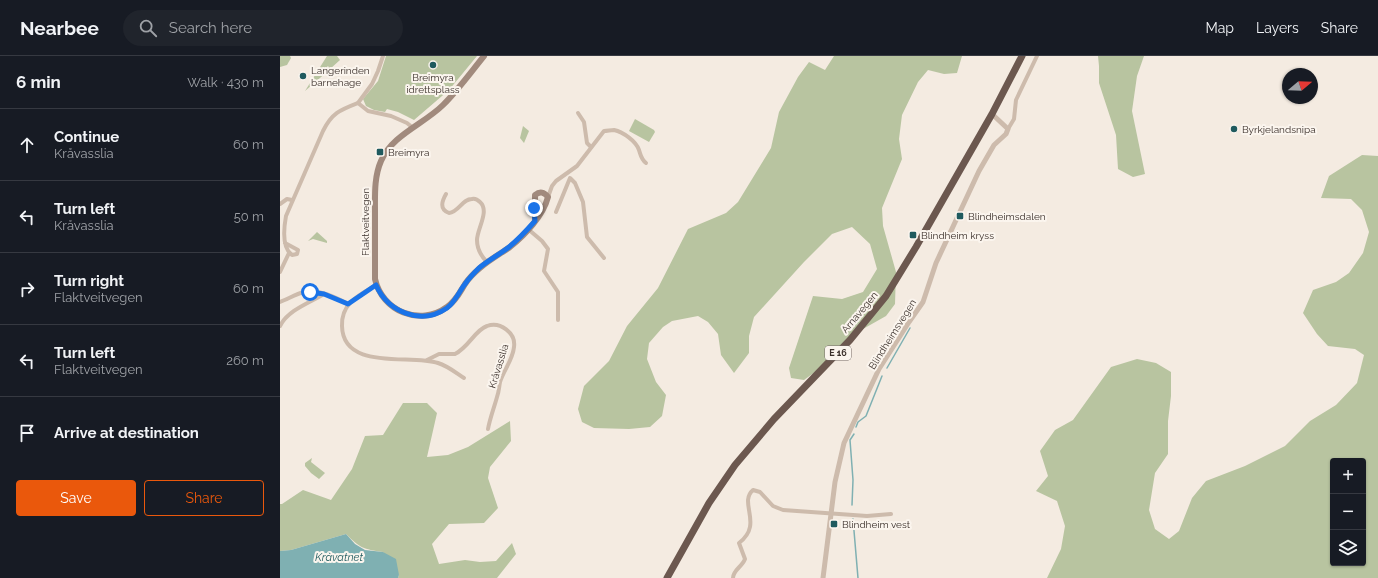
<!DOCTYPE html>
<meta charset="utf-8">
<style>
:root{--surface:#171b24;--page:#20242c;--text:#f1f3f6;--muted:#9ea1a6;--line:#363941;--accent:#ea580c}
body{margin:0;font-family:Raleway,sans-serif;background:var(--page);color:var(--text)}
.controls{position:absolute;right:12px;bottom:12px;display:grid;overflow:hidden;border-radius:4px;box-shadow:0 1px 3px #0004}
.controls button{width:36px;height:36px;display:grid;place-items:center;padding:0;border:0;border-bottom:1px solid var(--line);background:var(--surface);color:var(--text);font:20px sans-serif}
.compass{position:absolute;left:1002px;top:12px;width:36px;height:36px;border-radius:50%;background:var(--surface);box-shadow:0 1px 3px #0004;rotate:71deg}
.stop{position:absolute;width:12px;height:12px;margin:-9px;border:3px solid #1a73e8;border-radius:50%;background:#fff}
.stop.end{background:#1a73e8;border-color:#fff;box-shadow:0 1px 4px #0008}
.list{margin:0;padding:0;list-style:none}
h2{display:flex;justify-content:space-between;align-items:center;height:52px;margin:0;padding:0 16px;font-size:17px}
h2 small{font-size:13px;font-weight:400;color:var(--muted)}
.list li{display:grid;grid-template-columns:26px 1fr auto;gap:12px;align-items:center;box-sizing:border-box;height:72px;padding:0 16px;border-top:1px solid var(--line)}
.list b{display:block;font-size:15px;white-space:nowrap}
.list p{margin:0;font-size:13px;white-space:nowrap;color:var(--muted)}
.list em{font-size:13px;font-style:normal;color:var(--muted)}
.actions{display:flex;gap:8px;padding:12px 16px}
.actions a{flex:1;padding:9px 0;border:1px solid var(--accent);border-radius:4px;text-align:center;font-size:14px;color:var(--accent)}
.actions .main{background:var(--accent);color:#fff}
.icon{flex:none;width:22px;height:22px;fill:none;stroke:currentColor;stroke-width:2;stroke-linecap:round;stroke-linejoin:round}
.map{position:relative;flex:none;width:1098px;height:522px;overflow:hidden}
header{display:flex;align-items:center;gap:24px;box-sizing:border-box;height:56px;padding:0 20px;background:var(--surface);border-bottom:1px solid var(--line)}
header strong{font-size:19px}
nav{display:flex;gap:22px;margin-inline-start:auto;font-size:14px}
.search{width:280px;height:36px;background:var(--page);display:flex;align-items:center;gap:10px;box-sizing:border-box;padding:0 14px;border-radius:22px;color:var(--muted);font-size:15px}
main{display:flex}
aside{flex:1;background:var(--surface)}
.map>svg:first-child{display:block}
.green{fill:#b8c4a0;fill-rule:evenodd}
.water{fill:#7fb0b2}
.lines{fill:none;stroke-linecap:round;stroke-linejoin:round}
.stream{stroke:#7fb0b2;stroke-width:1.5}
.minor{stroke:#cdbbac;stroke-width:4}
.tertiary{stroke:#cdbbac;stroke-width:5}
.secondary{stroke:#a18a7d;stroke-width:6}
.trunk{stroke:#6c584f;stroke-width:7}
.route{stroke:#1a73e8;stroke-width:5}
.poi-dot{fill:#1f5a5e;stroke:#fbf5ee;stroke-width:1.5}
.labels{text-anchor:middle;stroke-width:4;stroke-linejoin:round;paint-order:stroke}
.shield{fill:#fbf5ee;stroke:#756b66;stroke-width:1}
.shield-label{font-size:9px;font-weight:bold;fill:#3b302b}
.poi-label{font-size:10px;fill:#3b302b;stroke:#fbf5ee;text-anchor:start}
.street-label{font-size:10px;fill:#3b302b;stroke:#fbf5ee}
.water-label{font-size:11px;font-style:italic;fill:#1f5a5e;stroke:#fbf5ee}
</style>
<header>
<strong>Nearbee</strong>
<div class="search"><svg class="icon" aria-label="search" viewBox="0 0 24 24"><circle cx="10" cy="10" r="6"/><path d="M15 15l6 6"/></svg>Search here</div>
<nav><a>Map</a><a>Layers</a><a>Share</a></nav>
</header>
<main>
<aside>
<h2>6 min<small>Walk · 430 m</small></h2>
<ul class="list">
<li><svg class="icon" aria-label="ahead" viewBox="0 0 24 24"><path d="M12 20V5M6 11l6-6 6 6"/></svg><div><b>Continue</b><p>Kråvasslia</p></div><em>60 m</em></li>
<li><svg class="icon" aria-label="left" viewBox="0 0 24 24"><path d="M17 20v-9H6M10 6l-5 5 5 5"/></svg><div><b>Turn left</b><p>Kråvasslia</p></div><em>50 m</em></li>
<li><svg class="icon" aria-label="right" viewBox="0 0 24 24"><path d="M7 20v-9h11M14 6l5 5-5 5"/></svg><div><b>Turn right</b><p>Flaktveitvegen</p></div><em>60 m</em></li>
<li><svg class="icon" aria-label="left" viewBox="0 0 24 24"><path d="M17 20v-9H6M10 6l-5 5 5 5"/></svg><div><b>Turn left</b><p>Flaktveitvegen</p></div><em>260 m</em></li>
<li><svg class="icon" aria-label="arrive" viewBox="0 0 24 24"><path d="M6 21V4h12l-3 4 3 4H6"/></svg><div><b>Arrive at destination</b></div></li>
</ul>
<div class="actions"><a class="main">Save</a><a>Share</a></div>
</aside>
<div class="map">
<svg width="1098" height="522" viewBox="0 0 1098 522">
<rect width="100%" height="100%" fill="#f4ebe1"/>
<g class="green">
<path d="M0,0H10L11,2L7,9L0,11Z"/>
<path d="M47,0H57L60,4L50,13L48,10L45,13L48,15L25,35Z"/>
<path d="M106,0H197L169,34L134,64L118,56L107,53L105,56L94,54L86,50L83,43L98,25Z"/>
<path d="M554,0H682L677,17L664,18L648,14L638,26L622,59L619,83L622,103L602,152L603,170L616,216L615,248L606,260L583,273L535,316L524,324L511,322L509,312L533,240L562,243L583,236L597,213L590,188L572,171L552,178L524,206L474,261L469,280V297L454,317L441,299L438,278L428,266L418,260L392,265L383,271L369,287L367,303L376,326L386,339L382,360L370,371L349,373L314,372L302,366L298,353L304,330L329,305L347,270L378,232L408,173L446,157L458,146L491,92L499,56L518,21L529,6L545,14Z"/>
<path d="M818,0H864L857,20L852,55L865,118L853,121L838,113L836,79L819,27V10Z"/>
<path d="M355,63L374,74L375,76L369,86L349,75Z"/>
<path d="M243,70L249,75L244,87L240,82Z"/>
<path d="M1082,99L1098,100V522H767L781,493L785,470L777,445L756,435L768,420L760,395L775,374L793,364L831,311L857,303L876,307L891,316V340L888,365V398L875,417L869,454L875,473L889,483L899,475L912,442L926,425L965,410L1005,390L1030,365L1056,349L1077,327L1084,299L1075,293L1048,290L1037,278L1023,257L1033,234L1056,226L1069,217L1083,197L1089,176L1082,154L1071,143L1041,142L1049,120ZM1053,405H1083V507H1053Z"/>
<path d="M37,176L47,185V187L33,183L28,185Z"/>
<path d="M123,347H147L157,357L147,401L168,399L188,391L230,365L231,385L210,411L208,422L218,452L204,467L169,468L152,488L159,508L185,504L200,506L216,505L232,487L236,498L217,522H118L119,519L103,496C83,493 80,492 66,478L11,494L0,495V448H2L23,434L51,444L72,413L85,380L103,379Z"/>
<path d="M32,402L31,406L45,417L39,423L31,417L25,410V407Z"/>
</g>
<path class="water" d="M66,478L75,488L85,494L103,496L116,503L119,519L118,522H0V495L11,494Z"/>
<g class="lines">
<g class="stream">
<path d="M607,312L630,272"/>
<path d="M576,371L578,366L586,360L602,320"/>
<path d="M572,449L573,424L570,384L574,378"/>
<path d="M573,463L578,522"/>
</g>
<g class="minor">
<path d="M103,0L98,15L92,28L78,47L88,55L111,60L127,67L133,72"/>
<path d="M298,57L304,66L307,87L311,91"/>
<path d="M728,73L734,63L736,44L757,0"/>
<path d="M166,138C162,145 159,153 169,157C179,156 182,143 192,143C195,142 198,144 200,146C210,155 197,173 197,184C197,193 201,200 207,206"/>
<path d="M268,141L272,130L276,125L297,110L324,75C327,75 331,74 334,74C343,76 356,85 359,94C361,100 361,103 366,107"/>
<path d="M0,148L7,143L12,144"/>
<path d="M276,156L290,122L295,127L303,146L307,181L324,202"/>
<path d="M248,173L262,185L268,193L264,215L278,236V264"/>
<path d="M5,187L18,194L17,198L12,199C1,191 4,171 6,160L43,75C52,57 60,54 78,47"/>
<path d="M0,216L9,197"/>
<path d="M96,229C79,239 61,247 62,270C63,315 130,298 158,307C168,310 176,317 184,322"/>
<path d="M0,246C8,243 16,238 24,236C39,233 55,241 68,248"/>
<path d="M0,270C8,254 29,247 44,238"/>
<path d="M147,304L159,298H175C189,291 195,274 207,270C220,265 236,277 234,291C233,303 224,314 220,326C219,331 219,336 217,341C214,352 210,362 208,373"/>
<path d="M453,522C453,514 462,511 465,503L459,487C484,468 458,447 473,434L480,436L493,450L503,454L587,460L611,458"/>
</g>
<path class="tertiary" d="M543,522L555,426L564,387L599,313L629,266L643,246L656,207L699,115L714,89L726,78L728,73L712,58"/>
<path class="secondary" d="M204,0C191,16 178,34 163,49C144,68 112,79 101,105C94,121 95,139 95,156C95,179 95,201 95,223C102,255 140,271 167,251C176,245 180,236 185,228C189,222 194,217 200,212C209,204 220,198 230,191C245,179 263,160 268,141C264,136 260,135 255,139V165"/>
<path class="trunk" d="M387,522L429,447L455,409L494,363L570,284L606,240L636,191L712,58L742,0"/>
</g>
<g class="lines">
<path class="route" d="M30,236L44,238L68,248L96,229C108,256 141,270 167,252C175,246 179,236 185,228C189,222 194,217 199,212C209,204 220,198 229,191C239,183 247,174 255,165L254,152"/>
</g>
<g class="poi-dot">
<circle cx="153" cy="9" r="4"/>
<circle cx="23" cy="20" r="4"/>
<circle cx="954" cy="73" r="4"/>
<rect x="96" y="92" width="8" height="8" rx="2"/>
<rect x="676" y="156" width="8" height="8" rx="2"/>
<rect x="629" y="175" width="8" height="8" rx="2"/>
<rect x="550" y="464" width="8" height="8" rx="2"/>
</g>
<g class="labels">
<rect class="shield" x="545" y="290" width="26" height="14" rx="3"/>
<g class="shield-label">
<text x="558" y="300">E 16</text>
</g>
<g class="poi-label">
<text x="31" y="18">Langerinden<tspan x="31" dy="12">barnehage</tspan></text>
<text x="153" y="25" text-anchor="middle">Breimyra<tspan x="153" dy="12">idrettsplass</tspan></text>
<text x="962" y="77">Byrkjelandsnipa</text>
<text x="108" y="100">Breimyra</text>
<text x="688" y="164">Blindheimsdalen</text>
<text x="641" y="183">Blindheim kryss</text>
<text x="562" y="472">Blindheim vest</text>
</g>
<g class="street-label">
<text transform="translate(85 166) rotate(-90)" y="4">Flaktveitvegen</text>
<text transform="translate(579 256) rotate(-50)" y="4">Arnavegen</text>
<text transform="translate(612 278) rotate(-58)" y="4">Blindheimsvegen</text>
<text transform="translate(218 310) rotate(-73)" y="4">Kråvasslia</text>
</g>
<g class="water-label">
<text x="59" y="505">Kråvatnet</text>
</g>
</g>
</svg>
<div class="controls">
<button>+</button>
<button>−</button>
<button><svg class="icon" aria-label="layers" viewBox="0 0 24 24"><path d="M12 4l9 5-9 5-9-5zM3 14l9 5 9-5"/></svg></button>
</div>
<svg class="compass" viewBox="-18 -18 36 36"><path d="M0-13l5 13h-10z" fill="#e53935"/><path d="M0 13l5-13h-10z" fill="#9ea1a6"/></svg>
<div class="stop" style="left:30px;top:236px"></div>
<div class="stop end" style="left:254px;top:152px"></div>
</div>
</main>
